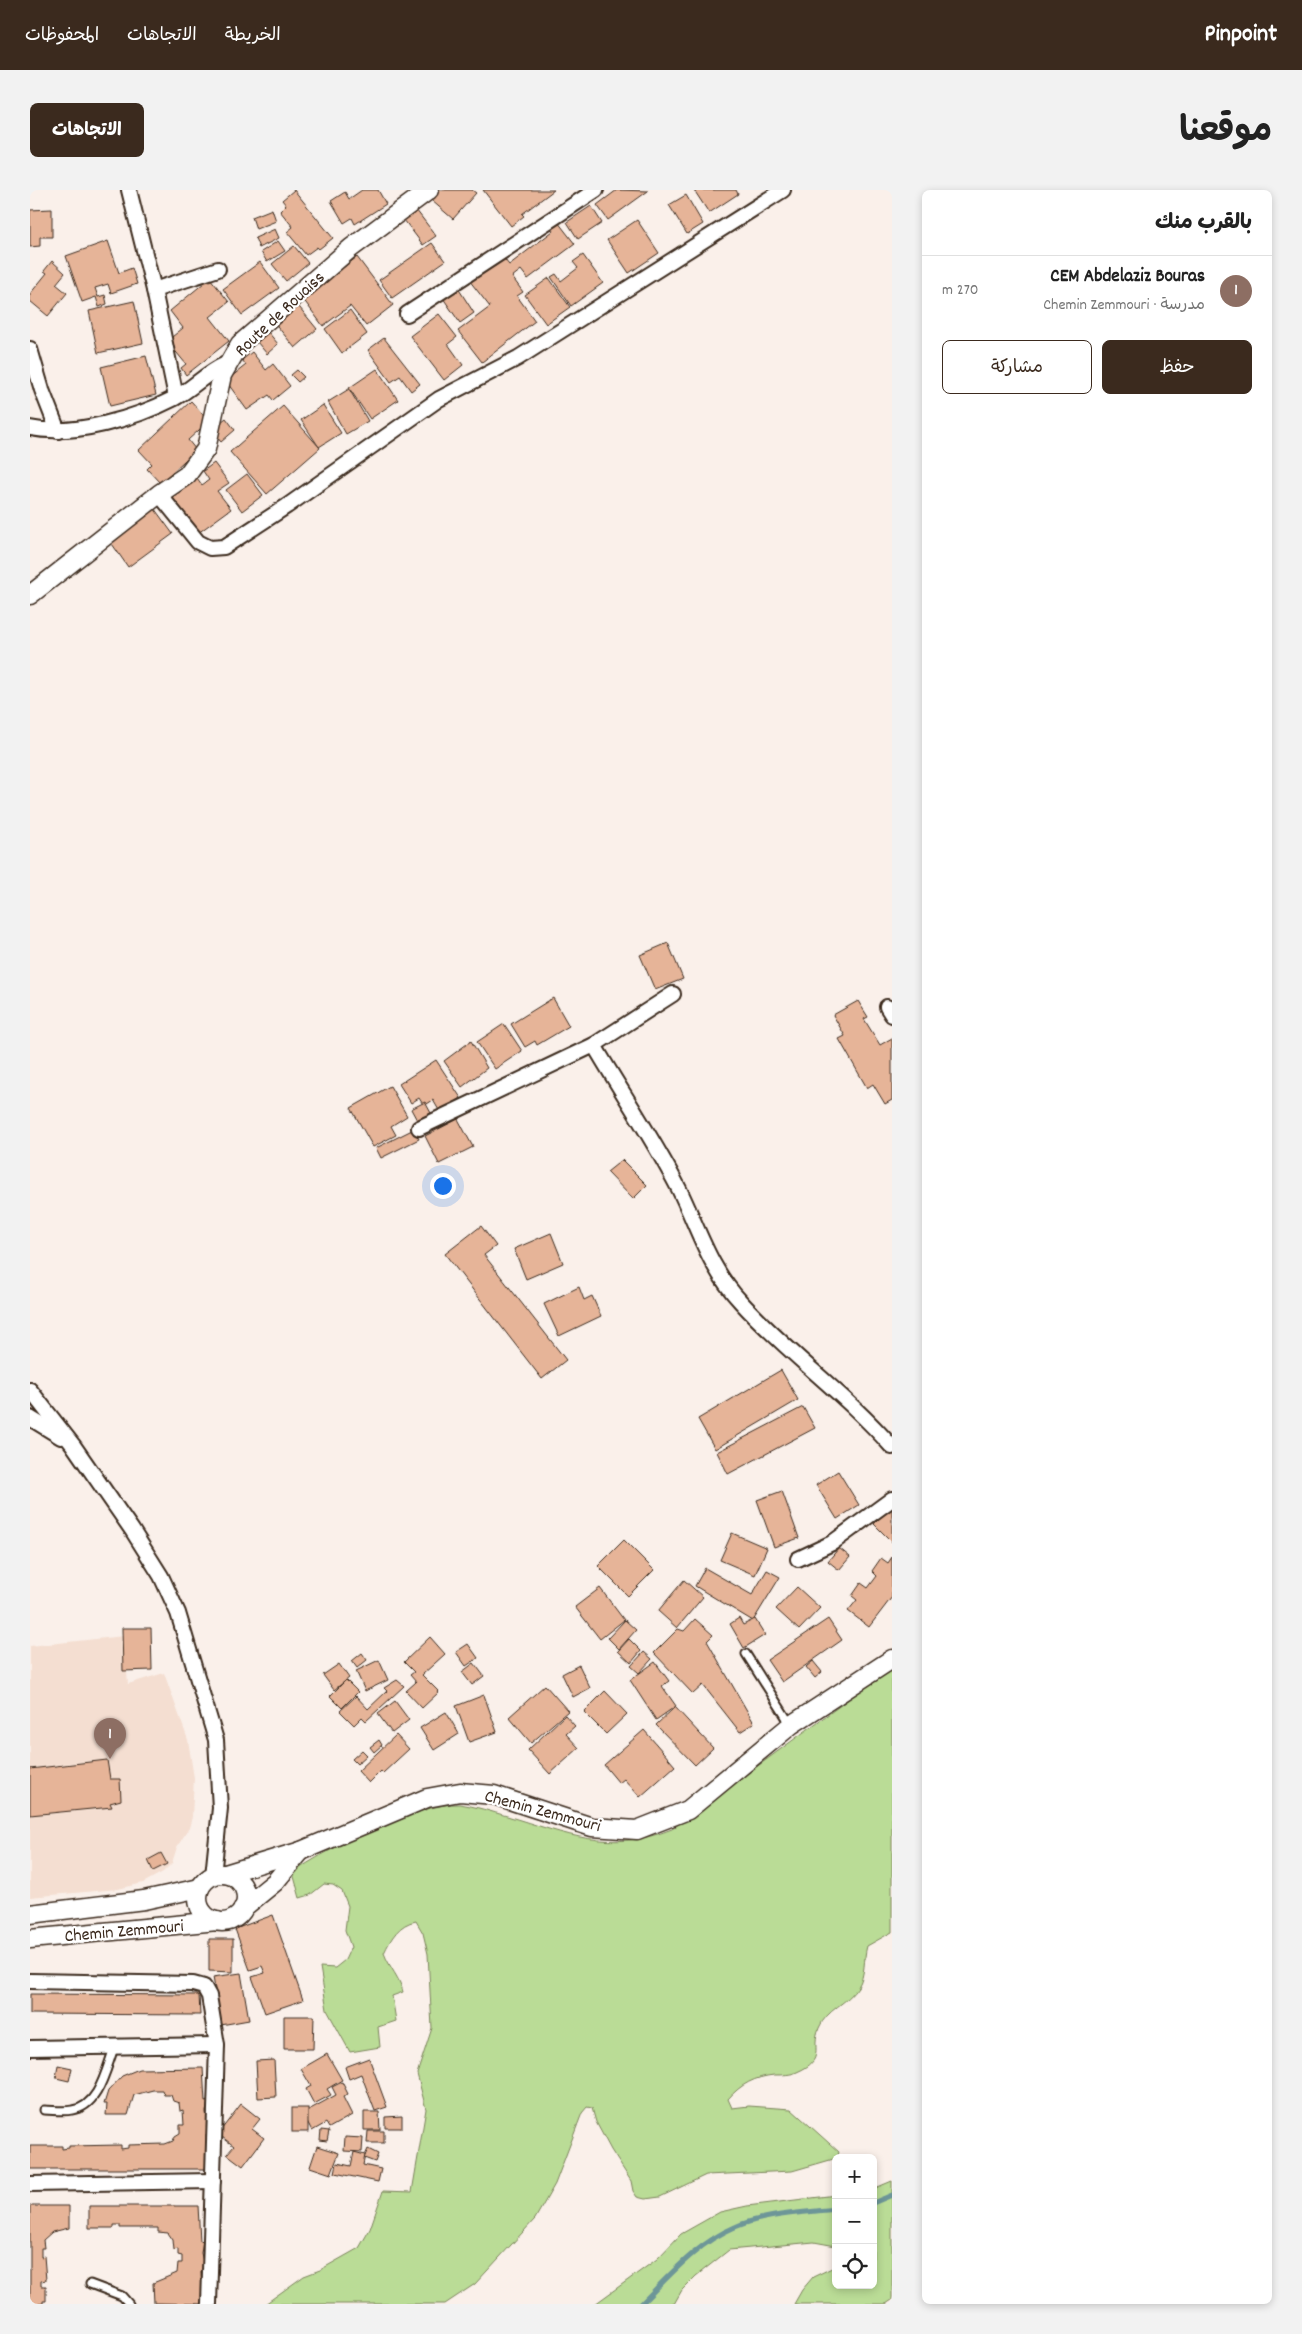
<!DOCTYPE html>
<html lang="ar">
<meta charset="utf-8">
<style>
:root{--surface:#fff;--page:#f2f2f2;--text:#222;--muted:#767676;--line:#e0e0e0;--accent:#3b2a1e}
body{margin:0;font-family:Dekko,"Playpen Sans Arabic",sans-serif;background:var(--page);color:var(--text);direction:rtl}
.controls{position:absolute;right:15px;bottom:15px;display:grid;overflow:hidden;border-radius:8px;box-shadow:0 2px 8px #0003}
.controls button{width:45px;height:45px;display:grid;place-items:center;padding:0;border:0;border-bottom:1px solid var(--line);background:var(--surface);color:var(--text);font:25px sans-serif}
.you{position:absolute;left:412px;top:995px;width:18px;height:18px;margin:-12px;border:4px solid #fff;border-radius:50%;background:#1a73e8;box-shadow:0 0 0 8px #1a73e833}
.badge{display:grid;place-items:center;width:32px;height:32px;border-radius:50%;background:var(--accent);color:#fff;font-size:16px;font-weight:700}
.pin{position:absolute;translate:-50% -41px;filter:drop-shadow(0 1px 2px #0008)}
.pin::after{content:'';position:absolute;top:26px;width:18px;height:15px;background:inherit;clip-path:polygon(0 0,100% 0,50% 100%)}
.list{margin:0;padding:0;list-style:none}
h2{display:flex;justify-content:space-between;align-items:center;height:65px;margin:0;padding:0 20px;font-size:21px}
h2 small{font-size:16px;font-weight:400;color:var(--muted)}
.list li{display:grid;grid-template-columns:32px 1fr auto;gap:15px;align-items:center;box-sizing:border-box;height:70px;padding:0 20px;border-top:1px solid var(--line)}
.list b{display:block;font-size:19px;white-space:nowrap}
.list p{margin:0;font-size:16px;white-space:nowrap;color:var(--muted)}
.list em{font-size:16px;font-style:normal;color:var(--muted)}
.actions{display:flex;gap:10px;padding:15px 20px}
.actions a{flex:1;padding:11px 0;border:1px solid var(--accent);border-radius:8px;text-align:center;font-size:18px;color:var(--accent)}
.actions .main{background:var(--accent);color:#fff}
.icon{flex:none;width:28px;height:28px;fill:none;stroke:currentColor;stroke-width:2;stroke-linecap:round;stroke-linejoin:round}
.map{position:relative;flex:none;width:862px;height:2114px;overflow:hidden;direction:ltr;border-radius:8px}
header{display:flex;align-items:center;gap:30px;box-sizing:border-box;height:70px;padding:0 25px;background:var(--accent);color:#fff}
header strong{font-size:24px}
nav{display:flex;gap:28px;margin-inline-start:auto;font-size:18px}
.intro{display:flex;align-items:center;justify-content:space-between;box-sizing:border-box;height:120px;padding:0 30px}
h1{margin:0;font-size:35px}
.button{padding:12px 22px;border-radius:8px;background:var(--accent);color:#fff;font-size:18px;font-weight:700}
main{display:flex;gap:30px;padding:0 30px}
aside{flex:1;background:var(--surface);border-radius:8px;box-shadow:0 2px 8px #0003}
.map>svg:first-child{display:block}
.built{fill:#f4ded1}
.green{fill:#badc96;stroke:#7a835a}
.lines{fill:none;stroke-linecap:round;stroke-linejoin:round}
.stream{stroke:#6d9698;stroke-width:5}
.building{fill:#e6b498;stroke:#3b2a1e}
.service-casing{stroke:#3b2a1e;stroke-width:11}
.minor-casing{stroke:#3b2a1e;stroke-width:18}
.tertiary-casing{stroke:#3b2a1e;stroke-width:21}
.service{stroke:#fff;stroke-width:7}
.minor{stroke:#fff;stroke-width:14}
.tertiary{stroke:#fff;stroke-width:18}
.labels{text-anchor:middle;stroke-width:4.5;stroke-linejoin:round;paint-order:stroke}
.street-label{font-size:18px;fill:#3b2a1e;stroke:#fff}
</style>
<header>
<strong>Pinpoint</strong>
<nav><a>الخريطة</a><a>الاتجاهات</a><a>المحفوظات</a></nav>
</header>
<div class="intro"><h1>موقعنا</h1><a class="button">الاتجاهات</a></div>
<main>
<aside>
<h2>بالقرب منك<small></small></h2>
<ul class="list">
<li><span class="badge" style="background:#8d6e63">1</span><div><b>CEM Abdelaziz Bouras</b><p>مدرسة · Chemin Zemmouri</p></div><em>270 m</em></li>
</ul>
<div class="actions"><a class="main">حفظ</a><a>مشاركة</a></div>
</aside>
<div class="map">
<svg width="862" height="2114" viewBox="0 0 862 2114">
<rect width="100%" height="100%" fill="#faf0ea"/>
<filter id="ink" filterUnits="userSpaceOnUse"><feTurbulence type="fractalNoise" baseFrequency=".02" numOctaves="2"/><feDisplacementMap in="SourceGraphic" scale="10" xChannelSelector="R" yChannelSelector="G"/><feConvolveMatrix kernelMatrix="1 2 1 2 8 2 1 2 1" color-interpolation-filters="sRGB"/></filter>
<g filter="url(#ink)">
<path class="built" d="M94,1446L98,1494L134,1483L158,1550L164,1588L162,1627L159,1638L147,1657L142,1673L133,1682L113,1693L88,1699L0,1707V1456Z"/>
<g class="green">
<path d="M862,1480V1742L837,1756C833,1770 836,1784 828,1797C818,1813 796,1820 789,1838C780,1859 797,1869 767,1882C761,1885 752,1885 744,1885C725,1887 711,1894 698,1909L702,1918L719,1916L761,1919L809,1962L807,1968L762,1981L676,1985L630,2007L615,2009L607,2007L603,2001L601,1991L581,1960L566,1932L562,1918L557,1917L552,1923L525,1994L505,2029L445,2094L415,2114H235L274,2086L290,2080L329,2058L340,2039L353,2001L382,2002L396,1919L387,1884L402,1838L398,1764L393,1743L386,1731C369,1734 361,1748 354,1763C359,1777 370,1788 373,1802L362,1806L366,1831L348,1837L350,1857L320,1862L297,1820L290,1777L305,1778L315,1770L321,1757L315,1740L318,1716L312,1701L303,1695L294,1694L280,1705L270,1708L263,1683C293,1660 392,1612 429,1614C445,1616 462,1622 477,1626C537,1644 580,1664 642,1639L838,1495Z"/>
<path d="M862,1991V2110L856,2114H764L772,2100L783,2087L806,2076V2095H843V1999Z"/>
<path d="M806,2005V2056L784,2052L699,2060L666,2086L652,2100L644,2114H565L627,2069L651,2044L690,2022L717,2016Z"/>
</g>
<g class="lines">
<g class="stream">
<path d="M843,2013L862,2005"/>
<path d="M611,2114C639,2086 667,2053 705,2037C735,2024 773,2023 806,2019"/>
</g>
</g>
<g class="building">
<path d="M264,0L303,48L289,59L287,57L276,65L257,42L263,37L250,21L256,15L252,10Z"/>
<path d="M332,0H348L356,14L325,34L322,28L314,33L301,11L315,2L319,9Z"/>
<path d="M410,0H442L446,3L423,29L401,10Z"/>
<path d="M453,0H524L492,24L494,26L481,36Z"/>
<path d="M587,0L618,1L578,30L567,15Z"/>
<path d="M664,0H706L708,4L679,23Z"/>
<path d="M656,5L673,34L657,44L639,15Z"/>
<path d="M383,16L406,46L393,55L371,26Z"/>
<path d="M561,16L572,33L548,49L537,32Z"/>
<path d="M22,19V47H10V56L0,57V20Z"/>
<path d="M242,19L246,31L226,39L222,27Z"/>
<path d="M607,30L629,63L599,83L577,50Z"/>
<path d="M528,32L545,54L498,89L491,80L482,87L493,102L487,106L505,131L452,172L428,141L460,117L439,90L471,65L479,75L523,41L521,38Z"/>
<path d="M245,39L249,48L229,58L225,48Z"/>
<path d="M78,51L89,83L102,78L107,94L81,103L78,94L65,98L68,107L75,105L77,114L69,117L66,107L52,112L36,66Z"/>
<path d="M248,51L255,61L237,72L231,62Z"/>
<path d="M402,53L415,71L362,108L349,90Z"/>
<path d="M264,56L278,73L256,91L242,74Z"/>
<path d="M553,65L573,93L541,116L521,87L526,84L531,91L548,78L543,72Z"/>
<path d="M327,67L363,115L336,136L320,116L293,136L273,109Z"/>
<path d="M22,71L35,83L26,94L37,103L18,126L0,111V104L17,83L14,81Z"/>
<path d="M230,72L249,98L212,125L193,99Z"/>
<path d="M180,88L199,112L180,127L199,151L156,185L151,178L156,174L137,151L153,138L140,121Z"/>
<path d="M519,88L540,117L516,134L495,105Z"/>
<path d="M428,98L444,123L430,133L413,108Z"/>
<path d="M104,111L113,153L68,163L59,121Z"/>
<path d="M265,112L287,139L265,158L243,131Z"/>
<path d="M320,120L337,144L312,163L295,139Z"/>
<path d="M409,124L427,147L418,154L433,175L414,190L380,146Z"/>
<path d="M238,142L248,154L237,164L227,152Z"/>
<path d="M354,148L390,194L381,201L370,186L361,192L338,160Z"/>
<path d="M222,162L236,180L243,174L260,196L243,210L239,205L217,220L196,191L216,175L212,170Z"/>
<path d="M116,166L126,205L80,216L71,177Z"/>
<path d="M347,179L368,210L340,229L319,198Z"/>
<path d="M267,180L274,187L268,192L261,185Z"/>
<path d="M319,199L338,231L316,244L298,212Z"/>
<path d="M161,211L179,231L158,250L166,260L130,293L117,279L122,274L109,260Z"/>
<path d="M293,215L311,243L289,257L271,230Z"/>
<path d="M253,216L290,258L237,304L200,262Z"/>
<path d="M196,228L205,240L191,252L181,240Z"/>
<path d="M184,273L199,293L187,301L201,319L164,346L136,306L165,285L172,295L179,290L173,281Z"/>
<path d="M217,284L233,305L212,321L196,300Z"/>
<path d="M124,318L143,344L98,377L80,351Z"/>
<path d="M638,753L653,789L625,800L610,765Z"/>
<path d="M523,808L539,836L507,855L505,851L495,857L481,834Z"/>
<path d="M828,811L838,827L834,829L850,855L862,848V910L855,914L843,894L837,898L809,849L815,846L803,825Z"/>
<path d="M474,834L492,861L465,879L447,852Z"/>
<path d="M441,851L457,878L432,897L414,871Z"/>
<path d="M406,870L431,908L410,922L403,910L394,916L389,908L381,913L369,894Z"/>
<path d="M360,896L377,926L361,936L366,945L343,957L321,918Z"/>
<path d="M395,912L402,925L388,932L381,919Z"/>
<path d="M428,929L443,957L409,974L395,946Z"/>
<path d="M384,939L389,949L351,968L346,958Z"/>
<path d="M592,970L617,995L603,1009L577,982Z"/>
<path d="M451,1036L466,1056L454,1065L536,1170L512,1189L415,1064Z"/>
<path d="M521,1043L533,1073L496,1089L484,1059Z"/>
<path d="M549,1097L554,1110L562,1106L571,1126L529,1146L514,1114Z"/>
<path d="M751,1180L768,1210L685,1259L668,1229Z"/>
<path d="M773,1217L785,1238L698,1284L687,1262Z"/>
<path d="M808,1281L829,1315L807,1329L786,1295Z"/>
<path d="M752,1301L769,1348L744,1357L727,1310Z"/>
<path d="M862,1316V1352L844,1334Z"/>
<path d="M702,1343L737,1358L725,1385L690,1370Z"/>
<path d="M594,1350L624,1380L598,1406L568,1376Z"/>
<path d="M809,1358L820,1367L809,1380L798,1371Z"/>
<path d="M862,1367V1407L839,1437L818,1421L827,1410L822,1406L831,1393L838,1398L847,1386L842,1381L851,1368L858,1373Z"/>
<path d="M675,1378L722,1405L737,1380L750,1387L723,1431L665,1396Z"/>
<path d="M654,1390L673,1407L647,1438L628,1421Z"/>
<path d="M767,1397L790,1418L769,1440L746,1419Z"/>
<path d="M570,1398L594,1430L570,1449L545,1417Z"/>
<path d="M709,1428L713,1435L725,1429L735,1445L714,1458L700,1434Z"/>
<path d="M665,1429L683,1445L677,1451L724,1533L710,1542L673,1495L663,1504L624,1463L648,1439L654,1441Z"/>
<path d="M798,1429L812,1450L752,1492L737,1470Z"/>
<path d="M595,1430L606,1440L589,1459L578,1448Z"/>
<path d="M92,1438H121L122,1480L93,1481Z"/>
<path d="M400,1447L415,1464L392,1485L409,1502L392,1518L376,1501L386,1492L380,1485L384,1482L374,1472Z"/>
<path d="M599,1449L611,1461L601,1473L588,1461Z"/>
<path d="M438,1454L448,1468L436,1476L426,1462Z"/>
<path d="M614,1462L622,1469L609,1483L601,1476Z"/>
<path d="M332,1463L337,1470L327,1478L322,1471Z"/>
<path d="M349,1470L358,1490L335,1501L326,1481Z"/>
<path d="M783,1471L792,1482L785,1488L776,1477Z"/>
<path d="M625,1472L639,1491L632,1496L646,1516L626,1530L600,1490Z"/>
<path d="M444,1473L454,1486L442,1495L432,1482Z"/>
<path d="M309,1474L319,1488L304,1500L293,1485Z"/>
<path d="M549,1475L560,1498L543,1507L532,1484Z"/>
<path d="M316,1490L328,1502L312,1518L300,1506Z"/>
<path d="M367,1490L374,1496L336,1531L332,1527L324,1535L310,1521L326,1506L338,1519L357,1501L354,1498Z"/>
<path d="M515,1495L538,1521L501,1553L479,1527Z"/>
<path d="M575,1501L597,1524L576,1544L554,1522Z"/>
<path d="M454,1505L467,1542L439,1552L426,1516Z"/>
<path d="M365,1511L379,1530L362,1543L348,1524Z"/>
<path d="M645,1517L683,1558L665,1575L626,1535Z"/>
<path d="M416,1522L429,1544L404,1560L390,1538Z"/>
<path d="M535,1525L545,1536L536,1544L549,1558L520,1584L498,1560Z"/>
<path d="M614,1540L645,1576L610,1607L594,1589L589,1593L574,1575Z"/>
<path d="M366,1545L379,1559L353,1583L351,1581L339,1593L328,1581Z"/>
<path d="M349,1550L352,1555L344,1562L340,1557Z"/>
<path d="M332,1560L337,1565L327,1574L322,1569Z"/>
<path d="M77,1570L80,1589H90L91,1610L80,1613L82,1617L0,1625V1579Z"/>
<path d="M131,1663L137,1674L123,1681L118,1670Z"/>
<path d="M243,1725L273,1810L235,1823L222,1787L235,1783L232,1776L220,1780L205,1739Z"/>
<path d="M179,1749H203V1782L179,1781Z"/>
<path d="M211,1783L219,1830L191,1835L183,1787Z"/>
<path d="M0,1804L169,1805L170,1825L0,1824Z"/>
<path d="M254,1826H284L283,1859H254Z"/>
<path d="M297,1864L312,1890L297,1899L301,1905L284,1914L276,1899L281,1896L271,1879Z"/>
<path d="M339,1868L357,1917L345,1921L331,1884L319,1889L315,1877Z"/>
<path d="M244,1870L246,1907L228,1908L226,1871Z"/>
<path d="M28,1875L42,1878L39,1891L26,1888Z"/>
<path d="M173,1878L175,1912L178,1911L176,1922L180,1943L176,1944L177,1979H0V1956H32V1959L39,1958V1956L91,1955V1959L98,1958V1955L135,1954L143,1951L145,1946L150,1943V1935H154L153,1920L150,1921L149,1913L143,1911L141,1905H134L132,1900H123L104,1905L98,1925H76L77,1914H74L78,1901L92,1886L109,1879Z"/>
<path d="M312,1892L318,1904L313,1907L322,1925L299,1938L296,1933L282,1941L273,1923L306,1905L302,1897Z"/>
<path d="M211,1914L230,1929L222,1939L234,1948L213,1976L197,1964L204,1956L188,1944Z"/>
<rect x="262" y="1918" width="16" height="24"/>
<path d="M334,1922H349L350,1940H334Z"/>
<path d="M372,1926V1938H355V1927Z"/>
<path d="M291,1940L299,1941L297,1951L290,1950Z"/>
<path d="M338,1941H354V1953H337Z"/>
<path d="M315,1947L333,1948L332,1962L314,1961Z"/>
<path d="M287,1956L309,1963L301,1984L280,1977Z"/>
<path d="M338,1959L348,1964L345,1972L334,1968Z"/>
<path d="M324,1962L335,1965L333,1975L351,1979L348,1992L305,1983L307,1973L321,1976Z"/>
<path d="M0,2016H39V2038L22,2042L13,2050L14,2058H11V2067L14,2066L16,2090L11,2091V2096H16V2111H13V2114H0Z"/>
<path d="M59,2016H168L170,2051L173,2050L171,2063L175,2081L171,2082L173,2114L124,2113L123,2093L147,2083L148,2073H152V2066L148,2065V2059L144,2060L143,2050L138,2043L128,2042V2038H90V2035H84V2038H59Z"/>
</g>
<g class="lines">
<defs>
<g id="service">
<path d="M716,1464L761,1535"/>
<path d="M14,1920C23,1920 33,1922 42,1920C69,1917 76,1879 84,1858"/>
<path d="M60,2094L92,2106L99,2114"/>
</g>
<g id="minor">
<path d="M99,0L124,100L146,207"/>
<path d="M124,100L188,79"/>
<path d="M377,124L566,0"/>
<path d="M0,159L12,200L28,241"/>
<path d="M0,238C44,247 106,228 145,208C163,198 177,182 196,174"/>
<path d="M129,304L168,352L180,358L194,357L257,316L409,209L488,168L753,0"/>
<path d="M857,817L862,825"/>
<path d="M564,855C592,903 624,950 649,999C669,1040 679,1078 711,1112C758,1164 816,1204 862,1257"/>
<path d="M389,938L564,855L643,804"/>
<path d="M0,1200L43,1255L102,1340L131,1386L148,1423L186,1550L190,1618L183,1686"/>
<path d="M0,1228L31,1247"/>
<path d="M768,1369L802,1353L862,1309"/>
<path d="M0,1791L163,1794L174,1797L179,1806L187,1855L179,2114"/>
<path d="M0,1858L187,1855"/>
<path d="M0,1994L183,1991"/>
</g>
<g id="tertiary">
<path d="M0,405L129,304L157,285L176,259L192,185L210,154L321,58L399,0"/>
<path d="M195,1684L271,1661L397,1608L430,1602L464,1605L562,1637L607,1640L658,1620L761,1535L862,1469"/>
<circle cx="192" cy="1708" r="24"/>
<path d="M213,1718L245,1692L271,1661"/>
<path d="M0,1724L114,1710L170,1698"/>
<path d="M0,1749L187,1731"/>
</g>
</defs>
<use href="#service" class="service-casing"/>
<use href="#minor" class="minor-casing"/>
<use href="#tertiary" class="tertiary-casing"/>
<use href="#service" class="service"/>
<use href="#minor" class="minor"/>
<use href="#tertiary" class="tertiary"/>
</g>
</g>
<g class="labels">
<g class="street-label">
<text transform="translate(249 123) rotate(-43)" y="6">Route de Rouaiss</text>
<text transform="translate(513 1620) rotate(15)" y="6">Chemin Zemmouri</text>
<text transform="translate(94 1740) rotate(-5)" y="6">Chemin Zemmouri</text>
</g>
</g>
</svg>
<div class="controls">
<button>+</button>
<button>−</button>
<button><svg class="icon" aria-label="locate" viewBox="0 0 24 24"><circle cx="12" cy="12" r="6"/><path d="M12 2v4M12 18v4M2 12h4M18 12h4"/></svg></button>
</div>
<div class="you"></div>
<div class="pin badge" style="left:80px;top:1569px;background:#8d6e63">1</div>
</div>
</main>
